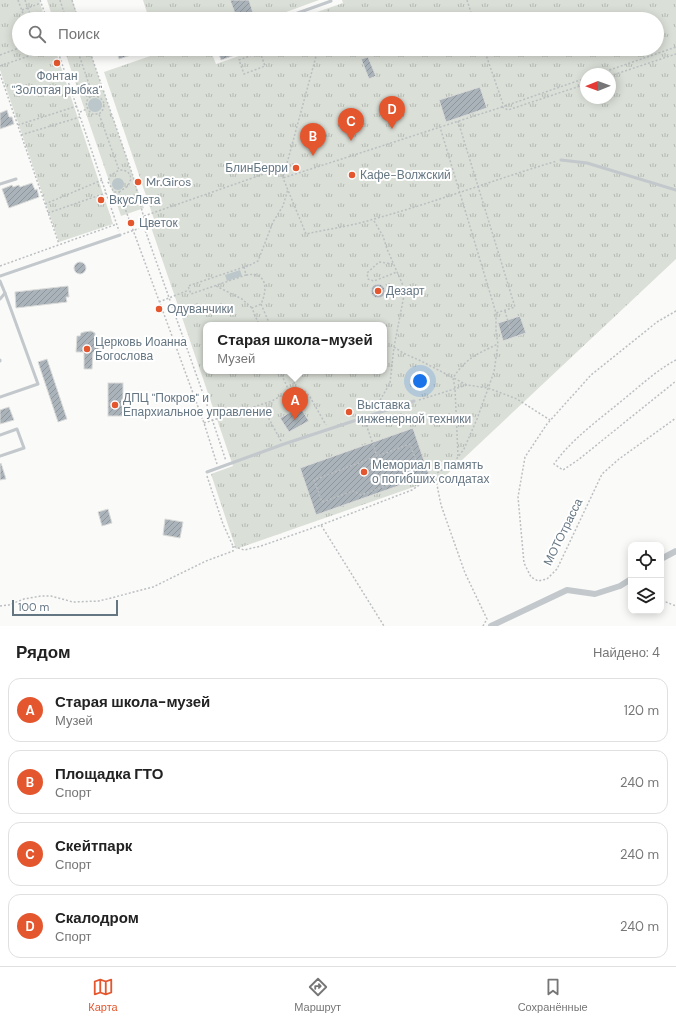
<!DOCTYPE html>
<html lang="ru">
<meta charset="utf-8">
<style>
:root{--surface:#fff;--page:#f6f6f6;--text:#222;--muted:#767676;--line:#e0e0e0;--accent:#e4572e}
body{margin:0;font-family:"DM Sans",sans-serif;background:var(--page);color:var(--text)}
.controls{position:absolute;right:12px;bottom:12px;display:grid;overflow:hidden;border-radius:8px;box-shadow:0 2px 10px #0003}
.controls button{width:36px;height:36px;display:grid;place-items:center;padding:0;border:0;border-bottom:1px solid var(--line);background:var(--surface);color:var(--text);font:20px sans-serif}
.compass{position:absolute;left:580px;top:68px;width:36px;height:36px;border-radius:50%;background:var(--surface);box-shadow:0 2px 10px #0003;rotate:269deg}
.scale{position:absolute;left:12px;bottom:10px;width:106px;box-sizing:border-box;padding-left:4px;border:2px solid #657683;border-top:0;font-size:11px;line-height:14px;white-space:nowrap;color:#657683;-webkit-text-stroke:3px #fff;paint-order:stroke}
.you{position:absolute;left:420px;top:381px;width:14px;height:14px;margin:-10px;border:3px solid #fff;border-radius:50%;background:#1a73e8;box-shadow:0 0 0 6px #1a73e833}
.badge{display:grid;place-items:center;width:26px;height:26px;border-radius:50%;background:var(--accent);color:#fff;font-size:13px;font-weight:700}
.pin{position:absolute;translate:-50% -33px;filter:drop-shadow(0 1px 2px #0008)}
.pin::after{content:'';position:absolute;top:21px;width:14px;height:12px;background:inherit;clip-path:polygon(0 0,100% 0,50% 100%)}
.popup{position:absolute;left:203px;top:322px;width:184px;height:52px;box-sizing:border-box;display:grid;place-content:center;border-radius:8px;background:var(--surface);filter:drop-shadow(0 1px 3px #0005);font-size:13px;white-space:nowrap;color:var(--muted)}
.popup b{font-size:15px;color:var(--text)}
.popup::after{content:'';position:absolute;left:50%;top:100%;margin-left:-8px;border:8px solid transparent;border-top-color:var(--surface)}
.list{margin:0;padding:0;list-style:none}
h2{display:flex;justify-content:space-between;align-items:center;height:52px;margin:0;padding:0 16px;font-size:17px}
h2 small{font-size:13px;font-weight:400;color:var(--muted)}
.list li{display:grid;grid-template-columns:26px 1fr auto;gap:12px;align-items:center;box-sizing:border-box;height:64px;margin:0 8px 8px;padding:0 8px;border:1px solid var(--line);border-radius:12px}
.list b{display:block;font-size:15px;white-space:nowrap}
.list p{margin:0;font-size:13px;white-space:nowrap;color:var(--muted)}
.list em{font-size:13px;font-style:normal;color:var(--muted)}
.icon{flex:none;width:22px;height:22px;fill:none;stroke:currentColor;stroke-width:2;stroke-linecap:round;stroke-linejoin:round}
.map{position:relative;flex:none;width:676px;height:626px;overflow:hidden}
.search{position:absolute;background:var(--surface);box-shadow:0 2px 10px #0003;left:12px;right:12px;top:12px;height:44px;display:flex;align-items:center;gap:10px;box-sizing:border-box;padding:0 14px;border-radius:22px;color:var(--muted);font-size:15px}
.sheet{height:340px;background:var(--surface)}
nav{display:flex;justify-content:space-around;align-items:center;box-sizing:border-box;height:56px;border-top:1px solid var(--line);background:var(--surface);font-size:11px;color:var(--muted)}
nav a{display:grid;justify-items:center;gap:2px}
nav .on{color:var(--accent)}
.map>svg:first-child{display:block}
.grass{fill:url(#grass-tufts);fill-rule:evenodd}
.water{fill:#bbc7cb}
.building{fill:url(#building-hatch);stroke:#dcdcda}
.lines{fill:none;stroke-linecap:round;stroke-linejoin:round}
.path{stroke:#bbbfc2;stroke-width:1.5;stroke-dasharray:2 2;stroke-linecap:butt}
.lane{stroke:#c3c8cc;stroke-width:3}
.street{stroke:#c3c8cc;stroke-width:6}
.poi-dot{fill:#e4572e;stroke:#fff;stroke-width:1.5}
.labels{text-anchor:middle;stroke-width:4;stroke-linejoin:round;paint-order:stroke}
.poi-label{font-size:12px;fill:#657683;stroke:#fff;text-anchor:start}
.street-label{font-size:12px;fill:#657683;stroke:#fff}
</style>
<div class="map">
<svg width="676" height="626" viewBox="0 0 676 626">
<defs>
<pattern id="grass-tufts" width="24" height="20" patternUnits="userSpaceOnUse"><rect width="24" height="20" fill="#dadfd7"/><path d="M3 7l-1-3M5 7V3M7 7l1-3M15 17l-1-3M17 17v-4M19 17l1-3" fill="none" stroke="#b4b9b4"/></pattern>
<pattern id="building-hatch" width="6" height="6" patternUnits="userSpaceOnUse"><rect width="6" height="6" fill="#aab3b9"/><path d="M-1 1l2-2M0 6l6-6M5 7l2-2" fill="none" stroke="#8e969c"/></pattern>
</defs>
<rect width="100%" height="100%" fill="#fafaf8"/>
<g class="grass">
<path d="M0,0H39L45,19H19V49H55L113,224L59,242L0,70Z"/>
<path d="M47,0H72L79,19H53Z"/>
<path d="M143,0H319L267,19H149Z"/>
<path d="M342,0H676V259L445,476L236,549L211,474L233,466L151,227L156,225L104,72L159,53L158,49H210L216,64L259,49H657V19H297L343,3ZM586,74H610V98H586ZM206,325H384V371H206Z"/>
<path d="M64,49H89L144,208L121,216Z"/>
</g>
<g class="water">
<circle cx="95" cy="105" r="7"/>
<circle cx="118" cy="184" r="6"/>
<path d="M240,270L242,276L227,281L225,275Z"/>
</g>
<g class="building">
<path d="M230,0H249L255,19H237Z"/>
<path d="M116,49H146V50L119,59Z"/>
<path d="M217,49H249V50L221,60Z"/>
<path d="M368,57L376,76L369,79L361,59Z"/>
<path d="M480,87L487,108L446,122L439,100Z"/>
<path d="M7,110L9,117H12L14,124L0,129V113Z"/>
<path d="M32,183L35,190L37,189L39,197L9,208L2,189L12,185L13,187L19,185L20,187Z"/>
<path d="M102,196L105,201L99,204L96,198Z"/>
<circle cx="80" cy="268" r="6"/>
<circle cx="378" cy="291" r="7"/>
<path d="M68,286L69,297H66L67,302L16,308L15,292Z"/>
<path d="M520,316L526,333L503,341L498,323Z"/>
<path d="M91,331L95,333V335L98,336L99,352H93L92,369H84V352H76L77,336H80L81,333L84,332Z"/>
<path d="M47,359L67,419L58,422L38,362Z"/>
<rect x="108" y="383" width="15" height="33"/>
<path d="M9,407L14,420L0,424V410Z"/>
<path d="M300,407L309,421L289,432L280,418Z"/>
<path d="M413,428L429,475L316,515L300,468Z"/>
<path d="M1,463L6,479L0,480V464Z"/>
<path d="M108,509L112,523L102,526L98,512Z"/>
<path d="M165,519L183,522L180,538L163,535Z"/>
</g>
<g class="lines">
<g class="path">
<path d="M18,0L25,19"/>
<path d="M25,0L32,19"/>
<path d="M40,0L47,19"/>
<path d="M60,0L66,19"/>
<path d="M72,0L78,19"/>
<path d="M467,0L473,19"/>
<path d="M22,10L41,3"/>
<path d="M326,19L329,8"/>
<path d="M57,49L119,231"/>
<path d="M77,49L93,96C83,99 86,109 92,114H99L119,170L110,176L108,182L114,192H119L204,423L217,464"/>
<path d="M89,49L133,176L146,226L123,234"/>
<path d="M250,49L251,55"/>
<path d="M318,49L283,178L306,234C328,229 352,226 374,219C436,202 496,179 557,161"/>
<path d="M484,49L503,104L502,107"/>
<path d="M260,52L265,66L244,74L239,60Z"/>
<path d="M0,55L19,48"/>
<path d="M0,66L49,49"/>
<path d="M0,74L59,244"/>
<path d="M598,74L676,47"/>
<path d="M610,76L676,54"/>
<path d="M93,96C104,96 108,107 99,114"/>
<path d="M502,107L508,110L586,84"/>
<path d="M80,112L87,109"/>
<path d="M458,121L515,307L496,313"/>
<path d="M18,125L77,106"/>
<path d="M21,135L80,117"/>
<path d="M119,192L128,186L131,179C130,172 126,170 119,170"/>
<path d="M45,204L102,180"/>
<path d="M48,213L106,193"/>
<path d="M144,216L281,168L283,178L502,107L586,78"/>
<path d="M374,221L383,236L387,249L405,290L394,347L390,383L375,409"/>
<path d="M144,227L212,419L226,461"/>
<path d="M393,264L379,262L367,273L368,279L374,281L397,272"/>
<path d="M0,266L117,224"/>
<path d="M244,267L246,275L191,294L188,286L250,265L258,261L273,222L283,206L288,189"/>
<path d="M246,275C267,271 268,289 261,304L252,308L259,325"/>
<path d="M216,286L242,299L252,308"/>
<path d="M159,302L189,290"/>
<path d="M261,304L270,325"/>
<path d="M505,311L511,332"/>
<path d="M676,311L657,322L591,375L547,424L525,457L518,497L524,563L531,577L538,581L547,579L557,569L602,474L619,459L676,418"/>
<path d="M394,347L403,353L421,361L467,385"/>
<path d="M676,360C655,371 638,388 619,403C596,422 571,440 554,464L563,470L578,460L676,381"/>
<path d="M280,371L289,391"/>
<path d="M289,371L297,389"/>
<path d="M419,400L467,385L488,388L517,399L550,420"/>
<path d="M365,421L377,456L314,480L322,502L353,491L361,495L421,473L410,444L377,456"/>
<path d="M204,423L272,401"/>
<path d="M281,441L269,419L272,401L294,388L304,390L310,397L326,425"/>
<path d="M458,456L455,388L453,378C466,358 477,354 498,344"/>
<path d="M435,475L441,505L465,573L487,619L483,626"/>
<path d="M207,476L223,524L233,546L244,550L261,546L321,525L384,626"/>
<path d="M321,525L412,490L455,461L464,449L477,419L494,372L498,344L496,332V313L440,127"/>
<path d="M661,597V600L676,606"/>
<path d="M0,606L9,605L24,599L41,596H51L73,602L99,601L111,598L153,587L206,561L233,551V546"/>
</g>
<g class="lane">
<path d="M281,19L331,1"/>
<path d="M561,160L587,163L676,190"/>
<path d="M0,184L16,179"/>
<path d="M0,276L120,235"/>
<path d="M0,281L5,293L0,299"/>
<path d="M0,360V361"/>
<path d="M0,397L38,384L5,293"/>
<path d="M0,435L17,429L24,448L0,456"/>
<path d="M207,472L284,444L414,401"/>
</g>
<g class="street">
<path d="M661,559L676,551"/>
<path d="M491,626L567,590L595,594L620,586L631,579"/>
</g>
</g>
<g class="poi-dot">
<circle cx="57" cy="63" r="4"/>
<circle cx="296" cy="168" r="4"/>
<circle cx="352" cy="175" r="4"/>
<circle cx="138" cy="182" r="4"/>
<circle cx="101" cy="200" r="4"/>
<circle cx="131" cy="223" r="4"/>
<circle cx="378" cy="291" r="4"/>
<circle cx="159" cy="309" r="4"/>
<circle cx="87" cy="349" r="4"/>
<circle cx="115" cy="405" r="4"/>
<circle cx="349" cy="412" r="4"/>
<circle cx="364" cy="472" r="4"/>
</g>
<g class="labels">
<g class="poi-label">
<text x="57" y="80" text-anchor="middle">Фонтан<tspan x="57" dy="14">"Золотая рыбка"</tspan></text>
<text x="288" y="172" text-anchor="end">БлинБерри</text>
<text x="360" y="179">Кафе-Волжский</text>
<text x="146" y="186">Mr.Giros</text>
<text x="109" y="204">ВкусЛета</text>
<text x="139" y="227">Цветок</text>
<text x="386" y="295">Дезарт</text>
<text x="167" y="313">Одуванчики</text>
<text x="95" y="346">Церковь Иоанна<tspan x="95" dy="14">Богослова</tspan></text>
<text x="123" y="402">ДПЦ "Покров" и<tspan x="123" dy="14">Епархиальное управление</tspan></text>
<text x="357" y="409">Выставка<tspan x="357" dy="14">инженерной техники</tspan></text>
<text x="372" y="469">Мемориал в память<tspan x="372" dy="14">о погибших солдатах</tspan></text>
</g>
<g class="street-label">
<text transform="translate(563 532) rotate(-64)" y="4">МОТОтрасса</text>
</g>
</g>
</svg>
<div class="controls">
<button><svg class="icon" aria-label="locate" viewBox="0 0 24 24"><circle cx="12" cy="12" r="6"/><path d="M12 2v4M12 18v4M2 12h4M18 12h4"/></svg></button>
<button><svg class="icon" aria-label="layers" viewBox="0 0 24 24"><path d="M12 4l9 5-9 5-9-5zM3 14l9 5 9-5"/></svg></button>
</div>
<svg class="compass" viewBox="-18 -18 36 36"><path d="M0-13l5 13h-10z" fill="#e53935"/><path d="M0 13l5-13h-10z" fill="#767676"/></svg>
<div class="scale">100 m</div>
<div class="you"></div>
<div class="pin badge" style="left:295px;top:420px">A</div>
<div class="popup"><b>Старая школа-музей</b>Музей</div>
<div class="pin badge" style="left:313px;top:156px">B</div>
<div class="pin badge" style="left:351px;top:141px">C</div>
<div class="pin badge" style="left:392px;top:129px">D</div>
<div class="search"><svg class="icon" aria-label="search" viewBox="0 0 24 24"><circle cx="10" cy="10" r="6"/><path d="M15 15l6 6"/></svg>Поиск</div>
</div>
<section class="sheet">
<h2>Рядом<small>Найдено: 4</small></h2>
<ul class="list">
<li><span class="badge">A</span><div><b>Старая школа-музей</b><p>Музей</p></div><em>120 m</em></li>
<li><span class="badge">B</span><div><b>Площадка ГТО</b><p>Спорт</p></div><em>240 m</em></li>
<li><span class="badge">C</span><div><b>Скейтпарк</b><p>Спорт</p></div><em>240 m</em></li>
<li><span class="badge">D</span><div><b>Скалодром</b><p>Спорт</p></div><em>240 m</em></li>
</ul>
</section>
<nav>
<a class="on"><svg class="icon" aria-label="map" viewBox="0 0 24 24"><path d="M3 6l6-2 6 2 6-2v14l-6 2-6-2-6 2zM9 4v14M15 6v14"/></svg>Карта</a>
<a><svg class="icon" aria-label="directions" viewBox="0 0 24 24"><path d="M12 3l9 9-9 9-9-9zM9 14v-3h6M13 9l2 2-2 2"/></svg>Маршрут</a>
<a><svg class="icon" aria-label="saved" viewBox="0 0 24 24"><path d="M7 4h10v16l-5-4-5 4z"/></svg>Сохранённые</a>
</nav>
